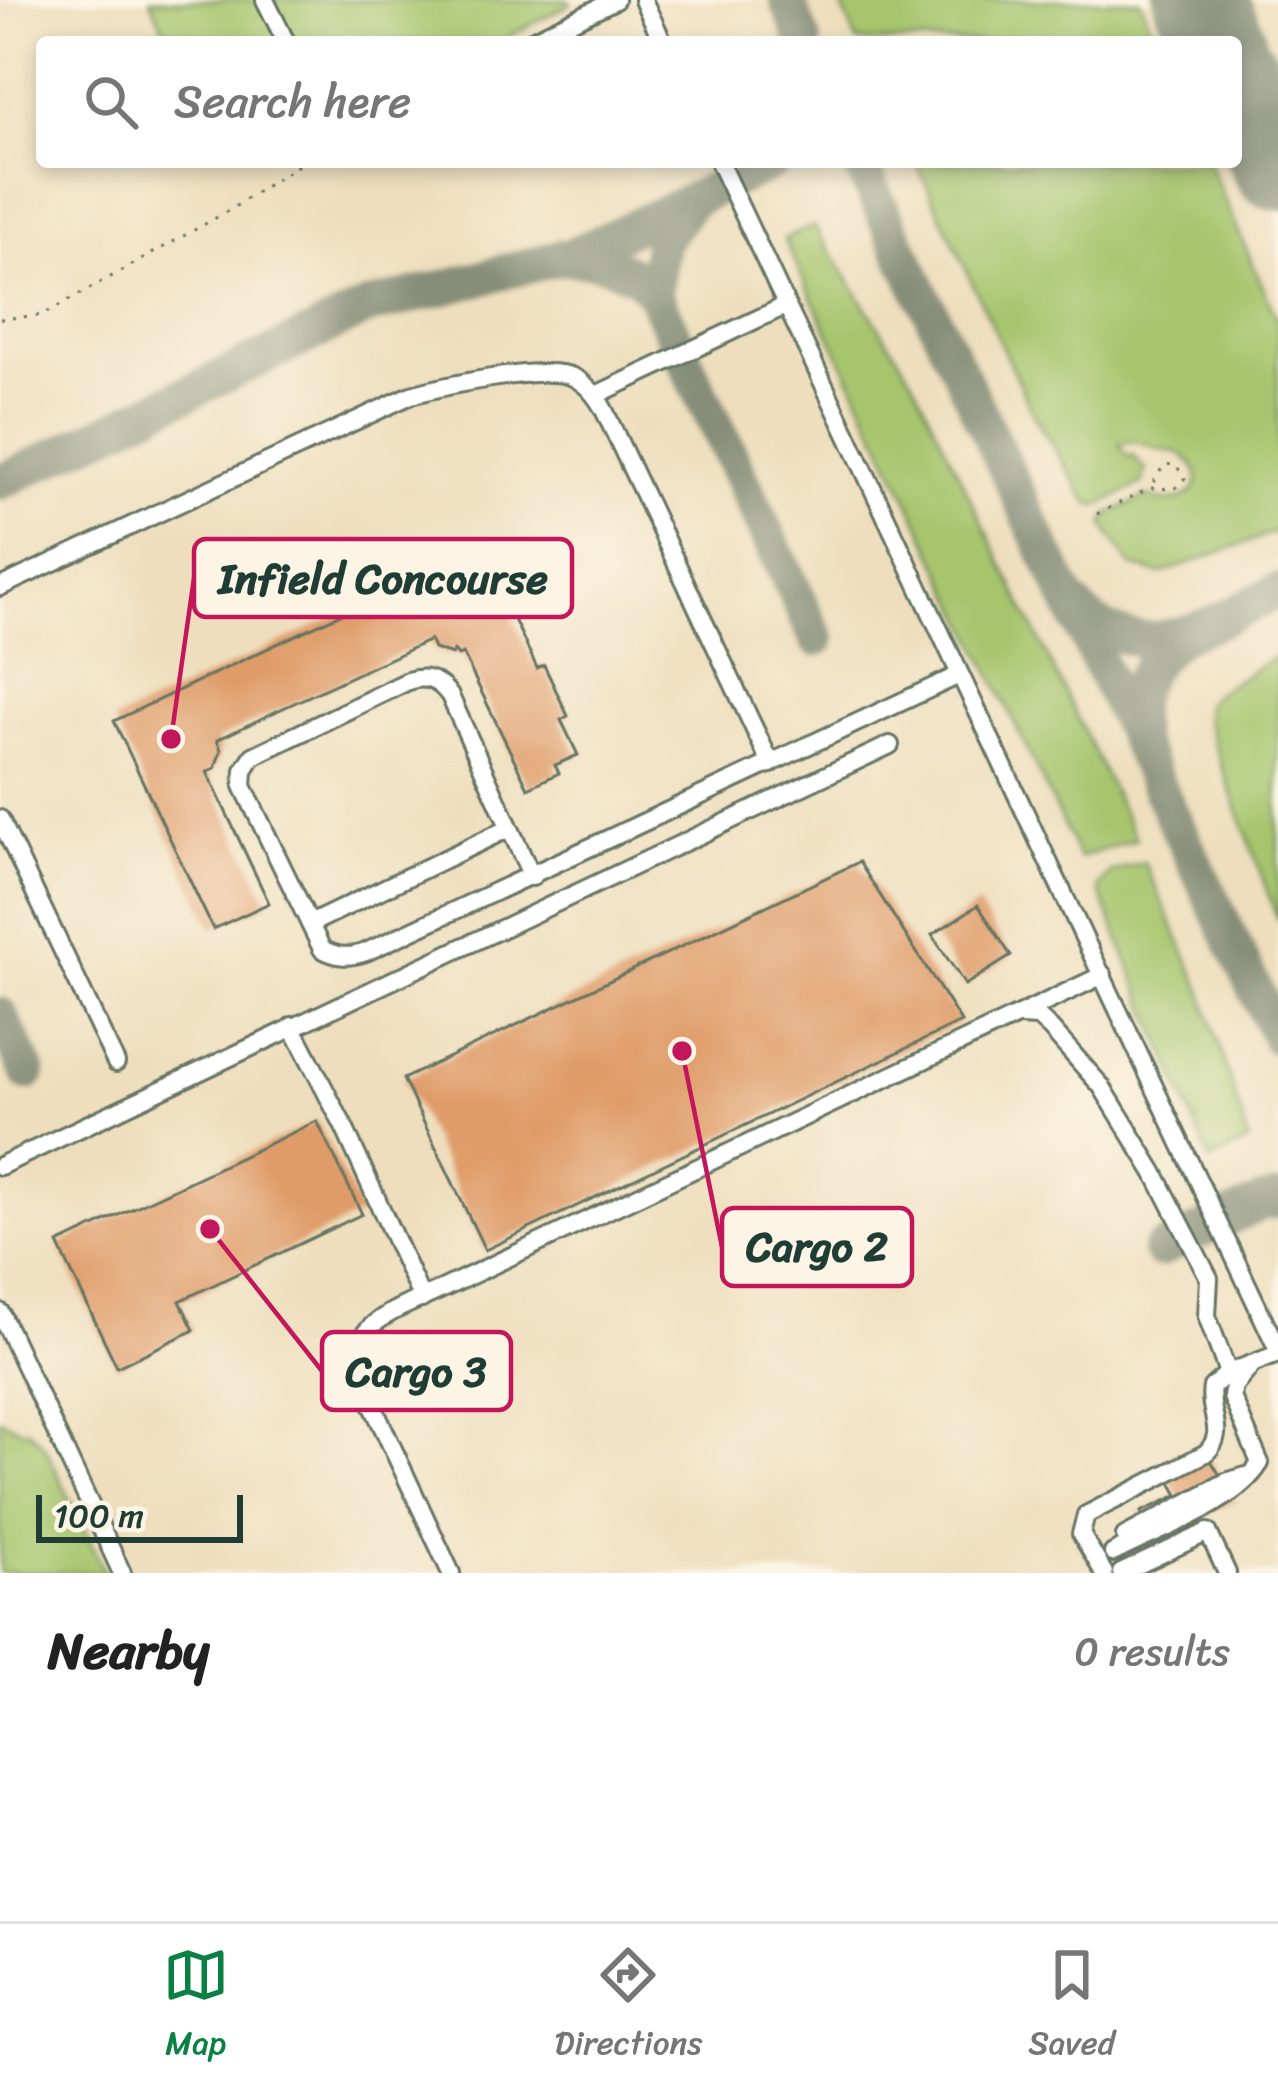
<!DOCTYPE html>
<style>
:root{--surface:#fff;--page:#f6f6f6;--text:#222;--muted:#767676;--line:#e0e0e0;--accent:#0b8043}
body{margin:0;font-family:Sriracha,sans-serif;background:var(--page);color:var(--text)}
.scale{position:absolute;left:36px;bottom:30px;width:207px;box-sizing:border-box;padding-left:12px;border:6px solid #1f3d34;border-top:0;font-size:33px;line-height:42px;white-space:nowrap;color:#1f3d34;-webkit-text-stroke:9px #fcf5e5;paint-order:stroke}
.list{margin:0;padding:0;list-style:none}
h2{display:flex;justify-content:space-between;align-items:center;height:156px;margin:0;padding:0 48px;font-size:51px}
h2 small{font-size:39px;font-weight:400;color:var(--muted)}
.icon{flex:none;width:66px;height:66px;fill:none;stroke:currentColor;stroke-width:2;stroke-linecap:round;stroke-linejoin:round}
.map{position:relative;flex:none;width:1278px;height:1573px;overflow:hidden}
.search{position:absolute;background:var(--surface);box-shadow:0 6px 18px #0003;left:36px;right:36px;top:36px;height:132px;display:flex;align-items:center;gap:30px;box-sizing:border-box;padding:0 42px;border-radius:12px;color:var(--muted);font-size:45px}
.sheet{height:348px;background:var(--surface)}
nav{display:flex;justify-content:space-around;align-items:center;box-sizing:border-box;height:168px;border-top:3px solid var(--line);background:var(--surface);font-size:33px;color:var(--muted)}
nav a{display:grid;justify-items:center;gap:6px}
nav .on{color:var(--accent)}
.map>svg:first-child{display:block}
.green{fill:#a6c56d;stroke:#628150;stroke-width:3}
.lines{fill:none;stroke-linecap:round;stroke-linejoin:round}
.taxiway{stroke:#868e78;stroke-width:36}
.runway{stroke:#868e78;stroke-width:93}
.building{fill:#df9c69}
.minor-casing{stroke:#677564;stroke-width:22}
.path{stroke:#677564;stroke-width:3;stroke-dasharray:3 9;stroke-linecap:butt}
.minor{stroke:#fff;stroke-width:16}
.leader{fill:none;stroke:#c2185b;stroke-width:4.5}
.callout-dot{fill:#c2185b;stroke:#fcf5e5;stroke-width:4.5}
.callout{fill:#fcf5e5;stroke:#c2185b;stroke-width:4.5}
.callout-label{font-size:42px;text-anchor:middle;font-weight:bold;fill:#1f3d34}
</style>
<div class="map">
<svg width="1278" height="1573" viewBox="0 0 1278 1573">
<rect width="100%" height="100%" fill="#fcf5e5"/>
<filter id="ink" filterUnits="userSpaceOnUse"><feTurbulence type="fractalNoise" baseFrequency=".00833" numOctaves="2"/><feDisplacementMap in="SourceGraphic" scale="24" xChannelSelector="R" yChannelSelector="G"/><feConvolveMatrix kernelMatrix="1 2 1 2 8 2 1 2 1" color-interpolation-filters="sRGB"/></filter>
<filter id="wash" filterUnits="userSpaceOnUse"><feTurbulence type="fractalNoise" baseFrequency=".004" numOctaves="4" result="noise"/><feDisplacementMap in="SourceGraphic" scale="48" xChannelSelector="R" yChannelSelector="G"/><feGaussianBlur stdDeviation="2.7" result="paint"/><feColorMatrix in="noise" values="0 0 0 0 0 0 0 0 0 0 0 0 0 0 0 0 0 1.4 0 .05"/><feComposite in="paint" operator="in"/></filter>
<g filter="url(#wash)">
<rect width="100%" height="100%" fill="#eedebd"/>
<g class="green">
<path d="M150,0H570V4L498,42H170Z"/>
<path d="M839,0H1140L1158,42H857Z"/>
<path d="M916,162H1208L1278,321V531L1161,574L1131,566L1104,526L1107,515L1148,496C1186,514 1215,479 1185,457C1177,450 1166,452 1157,449C1142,445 1134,438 1120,445L1128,457L1132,455L1146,470L1142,484L1097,506L1088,502L1035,418Z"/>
<path d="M814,226L912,378L1136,839L1079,858L784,239Z"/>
<path d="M1278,655V921L1206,722L1205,704L1216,693Z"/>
<path d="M1144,862L1202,990L1249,1141L1210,1161L1098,888L1111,872Z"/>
<path d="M0,1419L24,1431L26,1428L45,1447L105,1573H0Z"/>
</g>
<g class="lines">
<g class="taxiway">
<path d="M787,0L804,42"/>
<path d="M859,162L1278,1037"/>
<path d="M568,257L773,162"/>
<path d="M654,294L661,242L691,201"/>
<path d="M0,482L367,308L562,257L602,261L638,276L654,294L817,639"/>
<path d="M1075,606C1138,673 1211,623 1278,591"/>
<path d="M1136,730C1127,690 1150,659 1180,636"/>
<path d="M0,1015L28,1073"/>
<path d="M1160,1250L1261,1203L1278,1200"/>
</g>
<g class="runway">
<path d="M1200,0L1220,42"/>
<path d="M1236,76L1278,164"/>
</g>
</g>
<g id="blocks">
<g class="building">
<path d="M480,548L537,668L544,665L568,716L561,720L578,755L555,765L559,773L528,788L463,654L458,656L454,651L452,655L434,649L430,640L279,710L217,740L221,750L215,768L207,772L269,903L213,929L114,721Z"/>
<path d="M859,862L961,1022L485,1250L403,1079Z"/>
<path d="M978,905L1011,956L965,985L932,935Z"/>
<path d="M317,1121L362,1214L180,1301L194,1330L117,1367L58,1244Z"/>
<path d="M1209,1457L1235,1501L1154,1539L1141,1512L1178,1495L1168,1477Z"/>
</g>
</g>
</g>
<g filter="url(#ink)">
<use href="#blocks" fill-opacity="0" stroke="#677564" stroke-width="3"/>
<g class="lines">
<defs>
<g id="minor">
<path d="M265,0L286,42"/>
<path d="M643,0L663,42"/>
<path d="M528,42L615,0"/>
<path d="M719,162L1278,1350"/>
<path d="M596,395L785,306"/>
<path d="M0,587L411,395C443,386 544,364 573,377C589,385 598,398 605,412L771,764"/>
<path d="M0,819L116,1063"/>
<path d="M532,877L450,696C439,680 426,675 408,681L253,756L244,770L243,786L322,949C337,957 349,958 366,952L959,675"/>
<path d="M310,924L509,828"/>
<path d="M1019,1016L1038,1017L1051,1029L1102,1087L1154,1172L1209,1278L1207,1316L1228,1373"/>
<path d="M292,1026L344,1127L422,1299"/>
<path d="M0,1166L890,745"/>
<path d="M0,1312L122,1573"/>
<path d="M1125,1536L1226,1482L1246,1476"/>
<path d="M1113,1553C1156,1530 1235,1505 1260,1463L1232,1397L1234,1386L1251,1366"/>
<path d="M451,1573L356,1370C348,1321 407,1306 442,1289L1103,975"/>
<path d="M1104,1573L1081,1534L1086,1515L1206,1453C1228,1431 1207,1414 1212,1387L1228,1373L1278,1354"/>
<path d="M1121,1573L1208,1532L1227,1573"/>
</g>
</defs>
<use href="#minor" class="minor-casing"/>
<g class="path">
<path d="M0,319L43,315L228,211L303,162"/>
<path d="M1097,514L1150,488L1174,489L1185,478L1175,464L1164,465L1150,488"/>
</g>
<use href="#minor" class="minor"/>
</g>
</g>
<path class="leader" d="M171 739L194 578M682 1051L722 1247M210 1229L322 1371"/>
<g class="callout-dot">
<circle cx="171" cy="739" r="12"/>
<circle cx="682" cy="1051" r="12"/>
<circle cx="210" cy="1229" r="12"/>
</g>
<g class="callout">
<rect x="194" y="539" width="378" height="78" rx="12"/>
<rect x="722" y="1208" width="190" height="78" rx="12"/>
<rect x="322" y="1332" width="189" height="78" rx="12"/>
</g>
<g class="callout-label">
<text x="383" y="593">Infield Concourse</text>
<text x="817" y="1261">Cargo 2</text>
<text x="416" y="1386">Cargo 3</text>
</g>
</svg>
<div class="scale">100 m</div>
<div class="search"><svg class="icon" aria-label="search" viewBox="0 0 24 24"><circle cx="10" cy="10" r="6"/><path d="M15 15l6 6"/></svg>Search here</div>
</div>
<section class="sheet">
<h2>Nearby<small>0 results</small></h2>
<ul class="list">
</ul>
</section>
<nav>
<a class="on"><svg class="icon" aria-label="map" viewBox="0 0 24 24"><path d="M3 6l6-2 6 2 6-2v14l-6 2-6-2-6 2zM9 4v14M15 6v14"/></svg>Map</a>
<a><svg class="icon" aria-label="directions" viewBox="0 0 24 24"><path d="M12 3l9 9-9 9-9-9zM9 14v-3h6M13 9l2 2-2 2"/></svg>Directions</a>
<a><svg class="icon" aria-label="saved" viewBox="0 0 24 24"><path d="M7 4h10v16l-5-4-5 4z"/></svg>Saved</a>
</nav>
